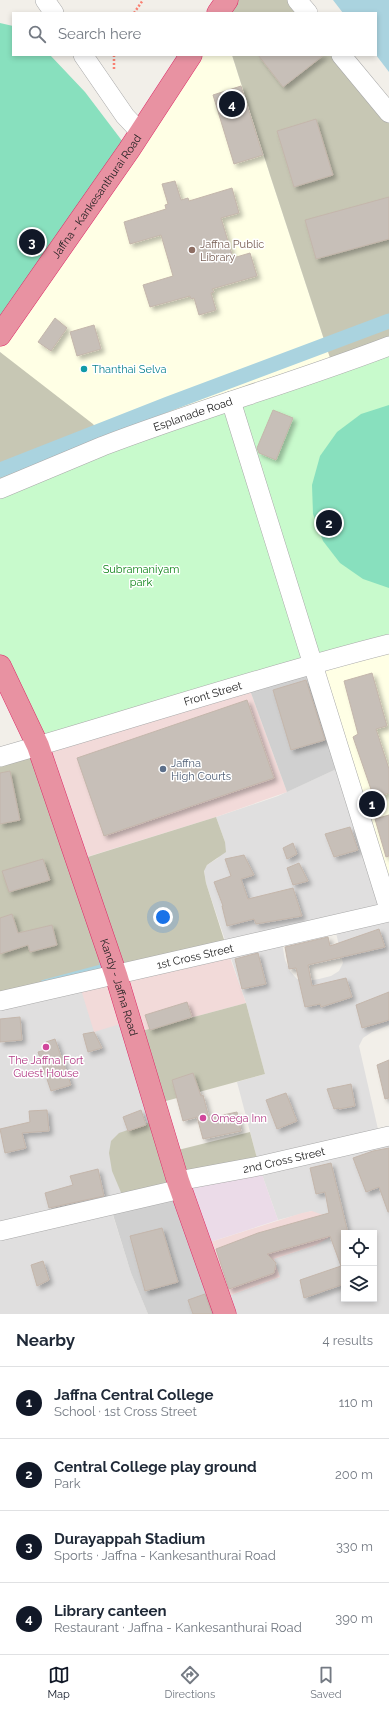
<!DOCTYPE html>
<meta charset="utf-8">
<style>
:root{--surface:#fff;--page:#f6f6f7;--text:#1f2937;--muted:#747a83;--line:#e0e1e3;--accent:#111827}
body{margin:0;font-family:Raleway,sans-serif;background:var(--page);color:var(--text)}
.controls{position:absolute;right:12px;bottom:12px;display:grid;overflow:hidden;border-radius:0px;box-shadow:0 2px 6px #0003}
.controls button{width:36px;height:36px;display:grid;place-items:center;padding:0;border:0;border-bottom:1px solid var(--line);background:var(--surface);color:var(--text);font:20px sans-serif}
.you{position:absolute;left:163px;top:917px;width:14px;height:14px;margin:-10px;border:3px solid #fff;border-radius:50%;background:#1a73e8;box-shadow:0 0 0 6px #1a73e833}
.badge{display:grid;place-items:center;width:26px;height:26px;border-radius:50%;background:var(--accent);color:#fff;font-size:13px;font-weight:700}
.pin{position:absolute;translate:-50% -50%;border:2px solid #fff;box-shadow:0 1px 4px #0006}
.list{margin:0;padding:0;list-style:none}
h2{display:flex;justify-content:space-between;align-items:center;height:52px;margin:0;padding:0 16px;font-size:17px}
h2 small{font-size:13px;font-weight:400;color:var(--muted)}
.list li{display:grid;grid-template-columns:26px 1fr auto;gap:12px;align-items:center;box-sizing:border-box;height:72px;padding:0 16px;border-top:1px solid var(--line)}
.list b{display:block;font-size:15px;white-space:nowrap}
.list p{margin:0;font-size:13px;white-space:nowrap;color:var(--muted)}
.list em{font-size:13px;font-style:normal;color:var(--muted)}
.icon{flex:none;width:22px;height:22px;fill:none;stroke:currentColor;stroke-width:2;stroke-linecap:round;stroke-linejoin:round}
.map{position:relative;flex:none;width:389px;height:1314px;overflow:hidden}
.search{position:absolute;background:var(--surface);box-shadow:0 2px 6px #0003;left:12px;right:12px;top:12px;height:44px;display:flex;align-items:center;gap:10px;box-sizing:border-box;padding:0 14px;border-radius:0px;color:var(--muted);font-size:15px}
.sheet{height:340px;background:var(--surface)}
nav{display:flex;justify-content:space-around;align-items:center;box-sizing:border-box;height:56px;border-top:1px solid var(--line);background:var(--surface);font-size:11px;color:var(--muted)}
nav a{display:grid;justify-items:center;gap:2px}
nav .on{color:var(--accent)}
.map>svg:first-child{display:block}
.residential{fill:#e0dfdf;fill-rule:evenodd}
.commercial{fill:#f2dad9}
.industrial{fill:#ebdbe8}
.education{fill:#ffffe5}
.religious{fill:#d0d0d0}
.construction{fill:#c7c7b4}
.park{fill:#c8facc}
.pitch{fill:#88e0be}
.water{fill:#aad3df}
.lines{fill:none;stroke-linecap:round;stroke-linejoin:round}
.stream{stroke:#aad3df;stroke-width:4}
.canal{stroke:#aad3df;stroke-width:15}
.building{fill:#c7bfb8;stroke:#c4b6ab;filter:url(#shadow)}
.minor-casing{stroke:#a9a9a9;stroke-width:20}
.highway-casing{stroke:#dc2a67;stroke-width:23}
.path{stroke:#fa8072;stroke-width:2.5;stroke-dasharray:2 2;stroke-linecap:butt}
.minor{stroke:#fff;stroke-width:19}
.highway{stroke:#e892a2;stroke-width:22}
.education-dot{fill:#8d6e63;stroke:#fff;stroke-width:1.5}
.culture-dot{fill:#0f9aa8;stroke:#fff;stroke-width:1.5}
.service-dot{fill:#5c6f8a;stroke:#fff;stroke-width:1.5}
.hotel-dot{fill:#d1479c;stroke:#fff;stroke-width:1.5}
.labels{text-anchor:middle;stroke-width:3;stroke-linejoin:round;paint-order:stroke}
.street-label{font-size:11px;fill:#222;stroke:#fff}
.education-label{font-size:11px;fill:#785e54;stroke:#fff;text-anchor:start}
.culture-label{font-size:11px;fill:#0d838f;stroke:#fff;text-anchor:start}
.park-label{font-size:11px;fill:#0c8416;stroke:#fff}
.service-label{font-size:11px;fill:#4e5e75;stroke:#fff;text-anchor:start}
.hotel-label{font-size:11px;fill:#b23c85;stroke:#fff}
</style>
<div class="map">
<svg width="389" height="1314" viewBox="0 0 389 1314">
<defs>
<filter id="shadow"><feDropShadow dx="3.5" dy="3.5" stdDeviation="2" flood-color="#0004"/></filter>
</defs>
<rect width="100%" height="100%" fill="#f2efe9"/>
<g class="residential">
<path d="M343,766L389,909V1025L372,1032L363,1038L359,1046L380,1138L389,1136V1314H225L220,1299L280,1277L274,1259L316,1245L312,1211L278,1220L259,1166L237,1082L265,1074L246,1003L206,883L204,870L207,865L218,858L225,842L216,817L278,796ZM334,924L343,963L339,971L331,976L319,979L306,981L297,979L290,971L285,960L281,938ZM344,1233H374V1299H344Z"/>
<path d="M79,983L131,1021L160,1119L125,1202L110,1206L131,1273L148,1314H0V1001Z"/>
</g>
<g class="commercial">
<path d="M247,682L287,792L216,817L77,860L38,746Z"/>
<path d="M227,949L246,1003L134,1033L130,1021L94,1032L79,983Z"/>
<path d="M312,1211L323,1215L331,1234L330,1237L316,1245L274,1259L280,1277L220,1299L201,1245L302,1213Z"/>
</g>
<path class="industrial" d="M259,1166L278,1220L201,1245L178,1181Z"/>
<g class="education">
<path d="M191,55H232L270,175L333,367L104,446L0,352V335Z"/>
<path d="M389,644V909L312,664Z"/>
</g>
<g class="religious">
<path d="M312,664L343,766L287,792L247,682Z"/>
<path d="M181,1189L225,1314H148L131,1273L110,1205Z"/>
</g>
<g class="construction">
<path d="M227,0H297L307,13H218Z"/>
<path d="M232,55H341L389,113V346L333,367L270,175Z"/>
<path d="M0,352L93,424L100,433L104,446L0,489Z"/>
<path d="M38,746L78,860L216,817L225,842L226,852L207,865L204,871L206,883L227,949L0,1001V757Z"/>
<path d="M246,1003L265,1074L155,1104L134,1033Z"/>
<path d="M160,1119L170,1152L250,1132L259,1166L125,1202L112,1171L109,1153L111,1141L119,1133Z"/>
</g>
<path class="park" d="M389,346V644L38,746L0,682V489Z"/>
<g class="pitch">
<path d="M0,23L13,26V55H50L85,92L129,150L0,335Z"/>
<path d="M389,405V588L363,579L340,563L323,541L313,514L312,485L320,456L337,432L361,414Z"/>
</g>
<path class="water" d="M333,0H389V72L376,55V13H343Z"/>
<g class="lines">
<path class="stream" d="M43,982L103,966L101,963"/>
<path class="canal" d="M0,470L168,404L389,321"/>
</g>
<g class="building">
<path d="M258,55H324L283,87Z"/>
<path d="M241,86L263,155L234,164L213,95Z"/>
<path d="M316,119L333,175L294,187L277,131Z"/>
<path d="M175,181L181,200L188,198L189,201L232,188L239,213L221,218L233,258L250,253L257,276L212,289L214,292L211,293L216,310L199,315L194,298L191,299L190,296L150,307L143,285L173,276L161,235L130,244L124,222L166,209L165,205L168,204L162,184Z"/>
<path d="M389,197V239L316,259L305,220Z"/>
<path d="M55,318L67,328L51,351L38,342Z"/>
<path d="M94,325L101,349L77,356L70,332Z"/>
<path d="M273,410L293,418L276,460L259,453L257,448Z"/>
<path d="M372,673L387,726L376,729L389,769V793L374,798L353,737L358,734L344,681Z"/>
<path d="M306,680L325,740L291,750L273,690Z"/>
<path d="M247,700L274,778L104,836L77,758Z"/>
<path d="M10,771L20,820L0,824V773Z"/>
<path d="M389,815V856L386,857L375,819Z"/>
<path d="M350,827L358,850L334,857L325,834Z"/>
<path d="M293,843L297,854L287,859L283,848Z"/>
<path d="M244,855L254,875L241,879L248,899L293,888L302,916L256,924L254,919L227,926L222,906H223L214,882L231,876L225,859Z"/>
<path d="M43,859L50,880L9,892L2,871Z"/>
<path d="M299,863L308,881L293,885L287,868Z"/>
<path d="M12,914L18,933L52,925L57,945L30,952L28,945L0,954V918Z"/>
<path d="M379,929L385,947L308,965L312,986L346,978L352,997L321,1007L320,1004L305,1007L296,968L289,969L285,947L328,937L330,946Z"/>
<path d="M258,953L266,984L242,989L235,959Z"/>
<path d="M389,992V1020L362,1028L356,1005Z"/>
<path d="M187,1002L192,1017L150,1030L145,1015Z"/>
<path d="M20,1017L22,1040L0,1042V1019Z"/>
<path d="M94,1032L102,1048L88,1052L83,1034Z"/>
<path d="M55,1039L71,1085L51,1091L38,1052L46,1050V1042Z"/>
<path d="M389,1060V1098L385,1099L377,1065Z"/>
<path d="M193,1073L201,1096L203,1095L209,1118L237,1112L241,1131L203,1139L197,1117L183,1121L172,1080Z"/>
<path d="M351,1084L355,1106L339,1109V1108L334,1109L327,1089Z"/>
<path d="M286,1093L297,1121L277,1129L266,1100Z"/>
<path d="M47,1110L49,1131L22,1133L26,1148L5,1153L0,1129L30,1122L29,1111Z"/>
<path d="M141,1110L146,1125L128,1131L123,1117Z"/>
<path d="M389,1148V1212H388L379,1187L366,1192L353,1158L373,1151Z"/>
<path d="M331,1163L348,1233H344V1284L304,1298L300,1280L341,1266L330,1236L267,1254L276,1263L274,1273L229,1289L216,1249L258,1233L329,1213L325,1192L316,1194L310,1168Z"/>
<path d="M98,1169L104,1196L49,1208L45,1193L73,1185L70,1176Z"/>
<path d="M162,1228L178,1282L145,1291L130,1236Z"/>
<path d="M43,1261L49,1280L37,1286L31,1265Z"/>
<path d="M205,1294L212,1314H193L188,1300Z"/>
</g>
<g class="lines">
<defs>
<g id="minor">
<path d="M45,0L54,13"/>
<path d="M297,0L308,13"/>
<path d="M83,55L125,116L141,133"/>
<path d="M341,55L389,113"/>
<path d="M231,401L389,909"/>
<path id="s1" d="M0,489C34,475 69,460 103,446C197,410 295,382 389,346"/>
<path id="s2" d="M0,757C130,720 258,677 389,644"/>
<path id="s3" d="M0,1001L389,912"/>
<path id="s4" d="M178,1181L259,1166L389,1136"/>
<path d="M0,1231L181,1189"/>
</g>
<g id="highway">
<path d="M218,13L227,0"/>
<path id="s5" d="M0,335L129,150L191,55"/>
<path id="s6" d="M0,666L38,746L116,975L178,1181L225,1314"/>
</g>
</defs>
<use href="#minor" class="minor-casing"/>
<use href="#highway" class="highway-casing"/>
<g class="path">
<path d="M134,13L143,0"/>
<path d="M114,55V70"/>
</g>
<use href="#minor" class="minor"/>
<use href="#highway" class="highway"/>
</g>
<circle class="education-dot" cx="192" cy="250" r="4"/>
<circle class="culture-dot" cx="84" cy="369" r="4"/>
<circle class="service-dot" cx="163" cy="769" r="4"/>
<g class="hotel-dot">
<circle cx="46" cy="1047" r="4"/>
<circle cx="203" cy="1118" r="4"/>
</g>
<g class="labels">
<g class="street-label">
<text dy="4" stroke="none"><textPath href="#s5" startOffset="169">Jaffna - Kankesanthurai Road</textPath></text>
<text dy="4" stroke="none"><textPath href="#s1" startOffset="207">Esplanade Road</textPath></text>
<text dy="4" stroke="none"><textPath href="#s2" startOffset="222">Front Street</textPath></text>
<text dy="4" stroke="none"><textPath href="#s3" startOffset="200">1st Cross Street</textPath></text>
<text dy="4" stroke="none"><textPath href="#s6" startOffset="343">Kandy - Jaffna Road</textPath></text>
<text dy="4" stroke="none"><textPath href="#s4" startOffset="108">2nd Cross Street</textPath></text>
</g>
<g class="education-label">
<text x="200" y="248">Jaffna Public<tspan x="200" dy="13">Library</tspan></text>
</g>
<g class="culture-label">
<text x="92" y="373">Thanthai Selva</text>
</g>
<g class="park-label">
<text x="141" y="573">Subramaniyam<tspan x="141" dy="13">park</tspan></text>
</g>
<g class="service-label">
<text x="171" y="767">Jaffna<tspan x="171" dy="13">High Courts</tspan></text>
</g>
<g class="hotel-label">
<text x="46" y="1064">The Jaffna Fort<tspan x="46" dy="13">Guest House</tspan></text>
<text x="211" y="1122" text-anchor="start">Omega Inn</text>
</g>
</g>
</svg>
<div class="controls">
<button><svg class="icon" aria-label="locate" viewBox="0 0 24 24"><circle cx="12" cy="12" r="6"/><path d="M12 2v4M12 18v4M2 12h4M18 12h4"/></svg></button>
<button><svg class="icon" aria-label="layers" viewBox="0 0 24 24"><path d="M12 4l9 5-9 5-9-5zM3 14l9 5 9-5"/></svg></button>
</div>
<div class="you"></div>
<div class="pin badge" style="left:372px;top:804px">1</div>
<div class="pin badge" style="left:329px;top:523px">2</div>
<div class="pin badge" style="left:32px;top:242px">3</div>
<div class="pin badge" style="left:232px;top:104px">4</div>
<div class="search"><svg class="icon" aria-label="search" viewBox="0 0 24 24"><circle cx="10" cy="10" r="6"/><path d="M15 15l6 6"/></svg>Search here</div>
</div>
<section class="sheet">
<h2>Nearby<small>4 results</small></h2>
<ul class="list">
<li><span class="badge">1</span><div><b>Jaffna Central College</b><p>School · 1st Cross Street</p></div><em>110 m</em></li>
<li><span class="badge">2</span><div><b>Central College play ground</b><p>Park</p></div><em>200 m</em></li>
<li><span class="badge">3</span><div><b>Durayappah Stadium</b><p>Sports · Jaffna - Kankesanthurai Road</p></div><em>330 m</em></li>
<li><span class="badge">4</span><div><b>Library canteen</b><p>Restaurant · Jaffna - Kankesanthurai Road</p></div><em>390 m</em></li>
</ul>
</section>
<nav>
<a class="on"><svg class="icon" aria-label="map" viewBox="0 0 24 24"><path d="M3 6l6-2 6 2 6-2v14l-6 2-6-2-6 2zM9 4v14M15 6v14"/></svg>Map</a>
<a><svg class="icon" aria-label="directions" viewBox="0 0 24 24"><path d="M12 3l9 9-9 9-9-9zM9 14v-3h6M13 9l2 2-2 2"/></svg>Directions</a>
<a><svg class="icon" aria-label="saved" viewBox="0 0 24 24"><path d="M7 4h10v16l-5-4-5 4z"/></svg>Saved</a>
</nav>
